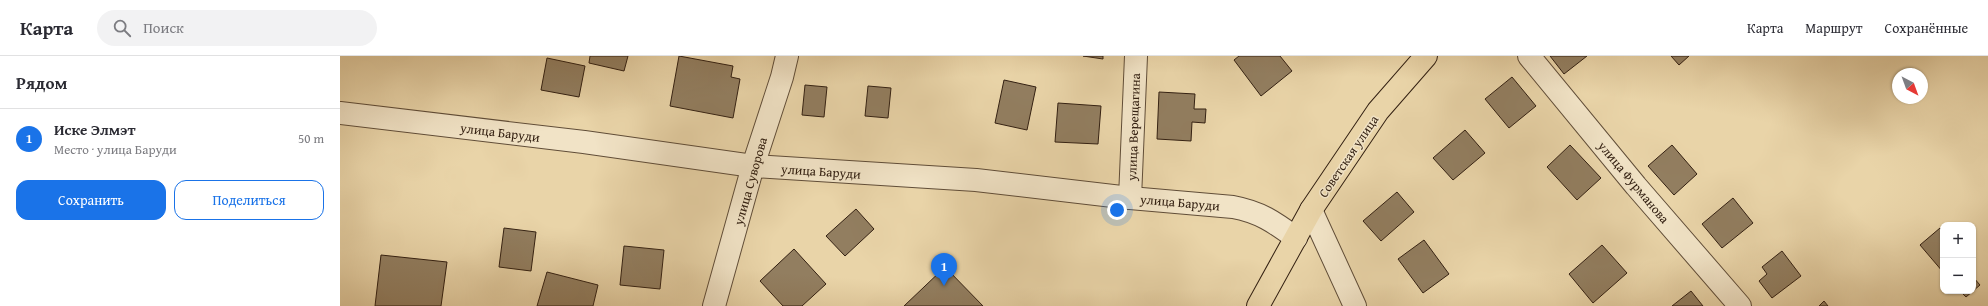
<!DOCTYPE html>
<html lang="ru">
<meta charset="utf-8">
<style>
:root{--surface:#fff;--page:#f2f2f3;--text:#2b2b33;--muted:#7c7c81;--line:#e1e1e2;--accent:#1a73e8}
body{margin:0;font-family:"Gentium Book Plus",serif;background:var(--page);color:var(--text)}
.controls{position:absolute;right:12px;bottom:12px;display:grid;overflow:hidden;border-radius:8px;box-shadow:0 1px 3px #0004}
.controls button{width:36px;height:36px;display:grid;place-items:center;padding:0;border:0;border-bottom:1px solid var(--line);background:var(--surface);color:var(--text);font:20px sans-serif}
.compass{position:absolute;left:1552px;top:12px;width:36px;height:36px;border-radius:50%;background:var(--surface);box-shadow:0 1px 3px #0004;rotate:139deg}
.you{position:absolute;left:777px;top:154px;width:14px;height:14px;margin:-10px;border:3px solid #fff;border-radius:50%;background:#1a73e8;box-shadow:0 0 0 6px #1a73e833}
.badge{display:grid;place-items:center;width:26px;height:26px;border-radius:50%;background:var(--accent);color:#fff;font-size:13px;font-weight:700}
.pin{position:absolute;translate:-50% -33px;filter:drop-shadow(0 1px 2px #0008)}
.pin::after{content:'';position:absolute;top:21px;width:14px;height:12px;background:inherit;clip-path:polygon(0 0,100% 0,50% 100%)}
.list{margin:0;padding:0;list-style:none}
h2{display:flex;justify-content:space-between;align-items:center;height:52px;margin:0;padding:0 16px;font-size:17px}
h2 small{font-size:13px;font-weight:400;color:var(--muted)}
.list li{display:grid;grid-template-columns:26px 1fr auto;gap:12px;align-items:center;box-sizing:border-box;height:60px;padding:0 16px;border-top:1px solid var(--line)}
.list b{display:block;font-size:15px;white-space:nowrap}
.list p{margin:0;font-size:13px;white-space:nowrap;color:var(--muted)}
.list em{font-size:13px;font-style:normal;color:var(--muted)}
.actions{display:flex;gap:8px;padding:12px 16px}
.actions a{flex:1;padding:9px 0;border:1px solid var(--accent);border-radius:12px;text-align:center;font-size:14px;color:var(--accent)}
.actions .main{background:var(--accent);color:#fff}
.icon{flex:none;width:22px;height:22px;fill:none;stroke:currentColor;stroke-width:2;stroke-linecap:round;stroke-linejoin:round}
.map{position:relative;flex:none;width:1648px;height:250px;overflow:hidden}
header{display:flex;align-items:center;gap:24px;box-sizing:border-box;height:56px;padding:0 20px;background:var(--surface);border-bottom:1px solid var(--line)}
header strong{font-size:19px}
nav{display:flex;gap:22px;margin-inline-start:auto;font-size:14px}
.search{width:280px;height:36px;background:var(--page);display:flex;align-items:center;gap:10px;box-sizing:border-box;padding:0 14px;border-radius:22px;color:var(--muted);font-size:15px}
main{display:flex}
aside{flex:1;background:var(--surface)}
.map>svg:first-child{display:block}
.building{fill:#927e60;stroke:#332012}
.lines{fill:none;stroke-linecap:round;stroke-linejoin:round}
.street-casing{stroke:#604d38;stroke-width:24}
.primary-casing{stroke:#332012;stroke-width:24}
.street{stroke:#f1e3c6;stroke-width:22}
.primary{stroke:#e9d4a8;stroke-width:22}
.labels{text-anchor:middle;stroke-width:3;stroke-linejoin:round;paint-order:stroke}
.street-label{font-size:13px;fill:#332012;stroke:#f1e3c6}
</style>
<header>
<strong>Карта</strong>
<div class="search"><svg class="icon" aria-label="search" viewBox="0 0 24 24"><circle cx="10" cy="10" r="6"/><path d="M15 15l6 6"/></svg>Поиск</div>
<nav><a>Карта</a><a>Маршрут</a><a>Сохранённые</a></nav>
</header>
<main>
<aside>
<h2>Рядом<small></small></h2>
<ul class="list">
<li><span class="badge">1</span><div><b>Иске Элмэт</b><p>Место · улица Баруди</p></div><em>50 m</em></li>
</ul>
<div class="actions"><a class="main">Сохранить</a><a>Поделиться</a></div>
</aside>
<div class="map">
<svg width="1648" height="250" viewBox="0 0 1648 250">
<rect width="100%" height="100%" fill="#e9d4a8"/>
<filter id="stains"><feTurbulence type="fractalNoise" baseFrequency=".005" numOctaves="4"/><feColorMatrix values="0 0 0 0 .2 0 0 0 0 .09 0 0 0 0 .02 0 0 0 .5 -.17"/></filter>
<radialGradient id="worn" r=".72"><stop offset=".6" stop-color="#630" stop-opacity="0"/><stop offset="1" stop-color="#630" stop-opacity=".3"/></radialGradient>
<g class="building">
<path d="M250,0H288L284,15L249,7Z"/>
<path d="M339,0L393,10L391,21L400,23L393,62L330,50Z"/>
<path d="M743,0H763V3Z"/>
<path d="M899,0H940L952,15L921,40L894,4Z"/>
<path d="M1210,0H1247L1224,18Z"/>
<path d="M1331,0H1349L1339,9Z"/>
<path d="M207,2L245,10L239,41L201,34Z"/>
<path d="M1172,21L1196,50L1169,72L1145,43Z"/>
<path d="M664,24L696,31L687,74L655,67Z"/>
<path d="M465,29L487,31L484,61L462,59Z"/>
<path d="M528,30L551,32L548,62L525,60Z"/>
<path d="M819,36L855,38L854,53H866L865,67L852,66L851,85L817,83Z"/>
<path d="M718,47L761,50L758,88L715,86Z"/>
<path d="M1125,74L1145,97L1113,124L1093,102Z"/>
<path d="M1230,89L1261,122L1237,144L1207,111Z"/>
<path d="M1332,89L1357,118L1334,139L1308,110Z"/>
<path d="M1057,136L1074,156L1041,185L1023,165Z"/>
<path d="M1393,142L1413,167L1382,192L1362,168Z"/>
<path d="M516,153L534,173L505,200L486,180Z"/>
<path d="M164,172L196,176L191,215L159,211Z"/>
<path d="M1600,172L1603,176V216L1580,189Z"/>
<path d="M1084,184L1109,218L1083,237L1058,203Z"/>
<path d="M1262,189L1287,217L1253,247L1229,218Z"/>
<path d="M284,190L324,194L320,233L280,229Z"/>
<path d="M454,193L486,228L462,250H443L420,225Z"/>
<path d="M1442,195L1461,220L1432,242L1419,225L1427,218L1422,211Z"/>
<path d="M41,199L107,206L101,250H35Z"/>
<path d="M605,211L643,250H564Z"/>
<path d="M207,216L258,229L253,250H197Z"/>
<path d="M1633,221L1640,229L1633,235Z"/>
<path d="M1351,235L1363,250H1332Z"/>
<path d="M1620,235H1633L1626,241Z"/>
<path d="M1484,245L1488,250H1479Z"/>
</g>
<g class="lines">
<defs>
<g id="street">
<path d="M1189,0L1296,130L1400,250"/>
<path d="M0,57L244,86L413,110L636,124L790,142L893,151C920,156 934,166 956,182"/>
<path d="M790,142L796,0"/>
<path d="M971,154L1015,250"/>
<path d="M374,250L413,110L442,21L447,0"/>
</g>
<path id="primary" d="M918,250L971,154L1038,55L1086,0"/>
</defs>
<use href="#street" class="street-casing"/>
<use href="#primary" class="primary-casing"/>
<use href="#street" class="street"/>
<use href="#primary" class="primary"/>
</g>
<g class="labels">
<g class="street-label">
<text transform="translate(793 71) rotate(-88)" y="5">улица Верещагина</text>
<text transform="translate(160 76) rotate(7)" y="5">улица Баруди</text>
<text transform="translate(1008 100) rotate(-56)" y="5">Советская улица</text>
<text transform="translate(481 115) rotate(4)" y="5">улица Баруди</text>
<text transform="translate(410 125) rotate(-74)" y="5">улица Суворова</text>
<text transform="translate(1294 126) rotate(50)" y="5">улица Фурманова</text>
<text transform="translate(840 146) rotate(5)" y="5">улица Баруди</text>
</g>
</g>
<rect width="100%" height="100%" filter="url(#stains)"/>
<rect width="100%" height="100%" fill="url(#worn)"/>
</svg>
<div class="controls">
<button>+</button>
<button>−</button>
</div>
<svg class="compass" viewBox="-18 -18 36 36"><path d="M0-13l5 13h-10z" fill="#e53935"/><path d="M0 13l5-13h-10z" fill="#7c7c81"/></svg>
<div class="you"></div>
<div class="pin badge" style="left:604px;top:230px">1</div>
</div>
</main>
